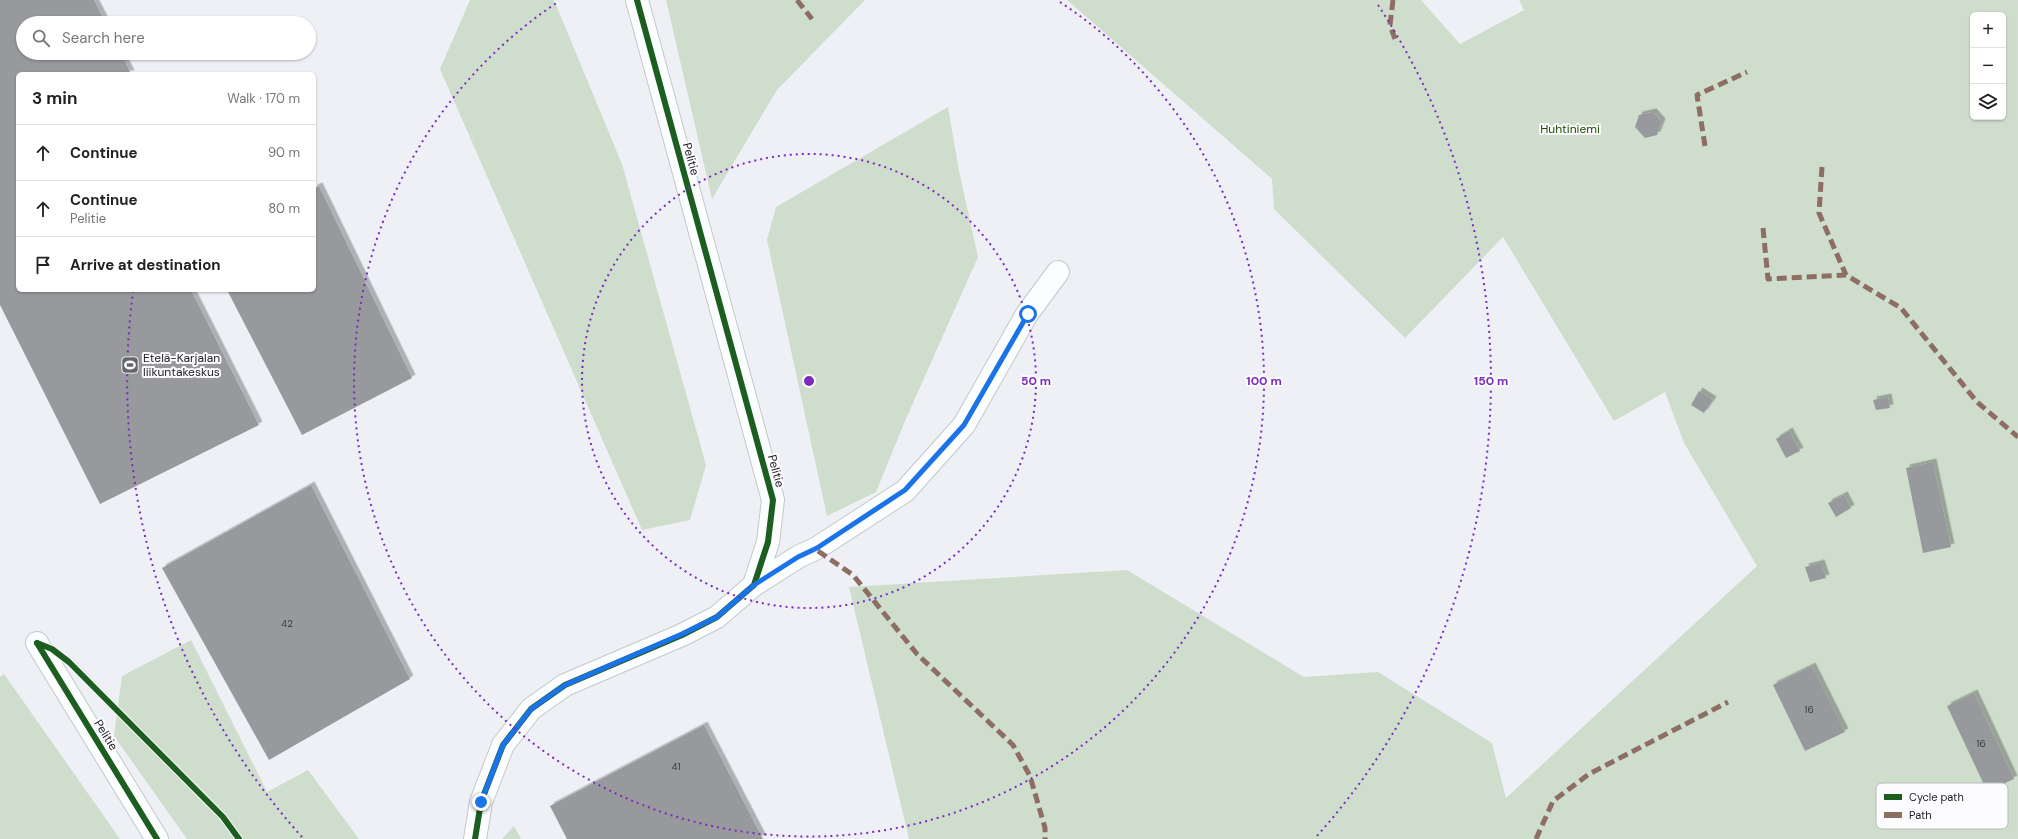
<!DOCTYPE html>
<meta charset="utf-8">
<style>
:root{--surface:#fff;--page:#f6f6f6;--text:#222;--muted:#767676;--line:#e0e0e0}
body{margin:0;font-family:"DM Sans",sans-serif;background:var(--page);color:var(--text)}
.controls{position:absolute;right:12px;top:12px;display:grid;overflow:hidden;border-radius:6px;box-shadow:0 1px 3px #0004}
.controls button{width:36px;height:36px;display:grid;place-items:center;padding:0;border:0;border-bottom:1px solid var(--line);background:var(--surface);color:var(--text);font:20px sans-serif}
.stop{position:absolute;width:12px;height:12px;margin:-9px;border:3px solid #1a73e8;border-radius:50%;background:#fff}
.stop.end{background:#1a73e8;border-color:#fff;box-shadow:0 1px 4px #0008}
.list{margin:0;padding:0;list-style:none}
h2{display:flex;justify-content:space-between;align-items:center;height:52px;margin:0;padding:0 16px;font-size:17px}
h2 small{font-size:13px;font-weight:400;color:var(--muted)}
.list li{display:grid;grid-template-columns:26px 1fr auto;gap:12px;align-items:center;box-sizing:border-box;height:56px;padding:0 16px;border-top:1px solid var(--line)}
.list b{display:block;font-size:15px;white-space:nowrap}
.list p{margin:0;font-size:13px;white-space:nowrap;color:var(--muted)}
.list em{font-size:13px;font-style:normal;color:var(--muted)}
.icon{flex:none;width:22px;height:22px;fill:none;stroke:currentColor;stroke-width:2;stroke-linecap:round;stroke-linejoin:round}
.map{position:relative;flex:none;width:2018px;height:839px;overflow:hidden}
.search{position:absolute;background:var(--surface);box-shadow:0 1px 3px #0004;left:16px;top:16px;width:300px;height:44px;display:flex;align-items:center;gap:10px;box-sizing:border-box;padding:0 14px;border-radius:22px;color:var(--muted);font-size:15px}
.panel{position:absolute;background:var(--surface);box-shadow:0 1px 3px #0004;left:16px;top:72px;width:300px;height:220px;border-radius:6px}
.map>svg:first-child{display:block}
.green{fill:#cfddcd;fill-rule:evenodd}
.building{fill:#98999d;filter:url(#shadow)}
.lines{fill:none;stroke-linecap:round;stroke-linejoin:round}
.minor-casing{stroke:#c6c7cc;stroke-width:24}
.minor{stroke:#fcfdfe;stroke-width:22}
.quiet{stroke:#8d6e63;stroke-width:5;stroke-dasharray:10 5;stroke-linecap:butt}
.cycleway-casing{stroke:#fcfcff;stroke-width:8}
.cycleway{stroke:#1b5e20;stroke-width:6}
.route{stroke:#1a73e8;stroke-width:5}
.ring{fill:none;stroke:#7b2cbf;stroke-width:2;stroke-dasharray:2 4}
.labels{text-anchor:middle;stroke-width:4;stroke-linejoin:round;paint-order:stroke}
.number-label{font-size:10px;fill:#3b3c40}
.park-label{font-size:12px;fill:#1c4a00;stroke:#fcfcff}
.street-label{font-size:12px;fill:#1c1d21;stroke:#fcfcff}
.poi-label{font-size:12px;fill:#1c1d21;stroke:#fcfcff;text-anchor:start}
.key{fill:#fcfcff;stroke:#b9b9bc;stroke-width:1}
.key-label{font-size:11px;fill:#1c1d21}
.centre{fill:#7b2cbf;stroke:#fcfcff;stroke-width:2}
.ring-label{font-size:12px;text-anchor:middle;font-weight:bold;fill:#7b2cbf;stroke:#fcfcff;stroke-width:4;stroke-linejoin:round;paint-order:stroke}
</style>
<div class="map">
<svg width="2018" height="839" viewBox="0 0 2018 839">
<defs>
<filter id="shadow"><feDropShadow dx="3.5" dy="-3.5" stdDeviation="0" flood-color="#0004"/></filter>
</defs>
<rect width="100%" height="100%" fill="#eef0f6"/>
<g class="green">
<path d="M470,0H554L622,164L706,465L690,520L642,530L440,69Z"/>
<path d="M666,0H865L777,90L712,199Z"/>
<path d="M1067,0H1421L1460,44L1524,10L1519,0H2018V839H909L849,587L1127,570L1304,677L1378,672L1492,743L1506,798L1757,566L1684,443L1665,392L1614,421L1503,237L1405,338L1274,209L1272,179ZM1973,15H2003V117H1973Z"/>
<path d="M948,107L959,171L978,257L905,421L876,492L827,516L767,240L776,207Z"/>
<path d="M191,640L267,792L308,770L359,839H187L114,736L122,676Z"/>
<path d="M4,674L120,839H0V677Z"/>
<path d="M514,826L521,839H502Z"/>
</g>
<g class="building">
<path d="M0,0H94L106,23H23V53H121L131,74H18V290H191L259,425L100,504L0,305Z"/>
<path d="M1653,112L1662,122L1657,135L1645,138L1635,127L1639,115Z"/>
<path d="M319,186L412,378L302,435L227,290H314V188Z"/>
<path d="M1699,391L1713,400L1704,413L1691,405Z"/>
<path d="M1888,397L1890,408L1876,410L1873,400Z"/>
<path d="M1789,431L1800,451L1786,458L1776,439Z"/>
<path d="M1933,462L1951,547L1923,553L1906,468Z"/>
<path d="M311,485L410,679L269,760L162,568Z"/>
<path d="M1844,495L1851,508L1836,517L1828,503Z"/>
<path d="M1821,563L1826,578L1810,582L1805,567Z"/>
<path d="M1812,666L1845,732L1805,751L1773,685Z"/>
<path d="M1974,693L2014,779L1987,791L1947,706Z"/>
<path d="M704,725L763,839H567L550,806Z"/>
</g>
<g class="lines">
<defs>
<g id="minor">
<path d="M754,585L798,557L817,548L905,491L964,425L1027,314L1058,272"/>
<path d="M37,643L157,839"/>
<path d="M475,839L481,802L503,745L531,709L565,685L682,635L717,617L754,585L768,542L773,500L637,0"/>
</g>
</defs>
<use href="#minor" class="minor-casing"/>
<use href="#minor" class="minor"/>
<g class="quiet">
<path d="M797,0L812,19"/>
<path d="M1393,0L1390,25L1395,39"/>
<path d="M1705,146L1697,95L1747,72"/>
<path d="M1822,167L1819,213L1846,275"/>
<path d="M1763,228L1768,279L1846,275L1901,308L1977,402L2018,437"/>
<path d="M818,551L853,575L917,654L1013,745L1030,776L1045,828V839"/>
<path d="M1536,839L1553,801L1589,774L1728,702"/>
</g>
<defs>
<g id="cycleway">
<path d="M37,643L52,649L69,662L223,817L239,839"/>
<path d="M37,643L157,839"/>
<path d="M475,839L481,802L503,745L531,709L565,685L682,635L717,617L754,585L768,542L773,500L637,0"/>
</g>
</defs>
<use href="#cycleway" class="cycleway-casing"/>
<use href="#cycleway" class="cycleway"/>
</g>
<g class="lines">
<path class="route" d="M481,802L503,745L531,709L565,685L682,634L717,617L754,585L798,557L817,548L905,490L964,425L1028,314"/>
</g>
<g class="ring">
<circle cx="809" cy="381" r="227"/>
<path d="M1060 2A455 455 0 1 1 558 2"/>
<path d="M302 837A682 682 0 0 1 133 292M1378 5A682 682 0 0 1 1316 837"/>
</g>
<defs>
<symbol id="stadium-square" viewBox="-11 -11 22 22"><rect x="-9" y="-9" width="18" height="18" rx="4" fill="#66676c" stroke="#fcfcff"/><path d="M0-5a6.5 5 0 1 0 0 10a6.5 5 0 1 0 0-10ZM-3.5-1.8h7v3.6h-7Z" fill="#fff"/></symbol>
</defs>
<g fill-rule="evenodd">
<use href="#stadium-square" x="120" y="355" width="20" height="20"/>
</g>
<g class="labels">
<g class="number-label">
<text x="287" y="627">42</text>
<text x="1809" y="713">16</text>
<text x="1981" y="747">16</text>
<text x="676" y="770">41</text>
</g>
<g class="park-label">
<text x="1570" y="133">Huhtiniemi</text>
</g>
<g class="street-label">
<text transform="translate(691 159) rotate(75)" y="4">Pelitie</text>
<text transform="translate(776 471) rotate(75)" y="4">Pelitie</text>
<text transform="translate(106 735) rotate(58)" y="4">Pelitie</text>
</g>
<g class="poi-label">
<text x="143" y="362">Etelä-Karjalan<tspan x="143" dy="14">liikuntakeskus</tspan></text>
</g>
</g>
<rect x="1876" y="783" width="132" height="46" rx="6" class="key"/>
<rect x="1884" y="794" width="18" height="6" fill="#1b5e20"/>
<rect x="1884" y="812" width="18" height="6" fill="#8d6e63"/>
<g class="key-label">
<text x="1909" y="801">Cycle path</text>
<text x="1909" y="819">Path</text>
</g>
<circle cx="809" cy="381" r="6" class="centre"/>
<g class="ring-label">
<text x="1036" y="385">50 m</text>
<text x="1264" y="385">100 m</text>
<text x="1491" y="385">150 m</text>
</g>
</svg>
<div class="controls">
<button>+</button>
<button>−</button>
<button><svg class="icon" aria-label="layers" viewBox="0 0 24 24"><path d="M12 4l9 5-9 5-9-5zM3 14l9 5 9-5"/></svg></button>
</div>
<div class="stop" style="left:1028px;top:314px"></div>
<div class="stop end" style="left:481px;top:802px"></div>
<div class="search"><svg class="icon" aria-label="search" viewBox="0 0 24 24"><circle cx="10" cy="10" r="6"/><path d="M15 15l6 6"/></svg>Search here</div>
<section class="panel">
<h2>3 min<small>Walk · 170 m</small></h2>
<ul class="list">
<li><svg class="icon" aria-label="ahead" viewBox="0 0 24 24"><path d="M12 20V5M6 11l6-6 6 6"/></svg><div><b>Continue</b></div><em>90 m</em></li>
<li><svg class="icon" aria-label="ahead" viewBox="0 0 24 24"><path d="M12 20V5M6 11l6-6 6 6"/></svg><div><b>Continue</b><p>Pelitie</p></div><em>80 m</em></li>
<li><svg class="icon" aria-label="arrive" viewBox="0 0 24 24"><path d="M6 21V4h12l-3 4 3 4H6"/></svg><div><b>Arrive at destination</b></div></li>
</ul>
</section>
</div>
